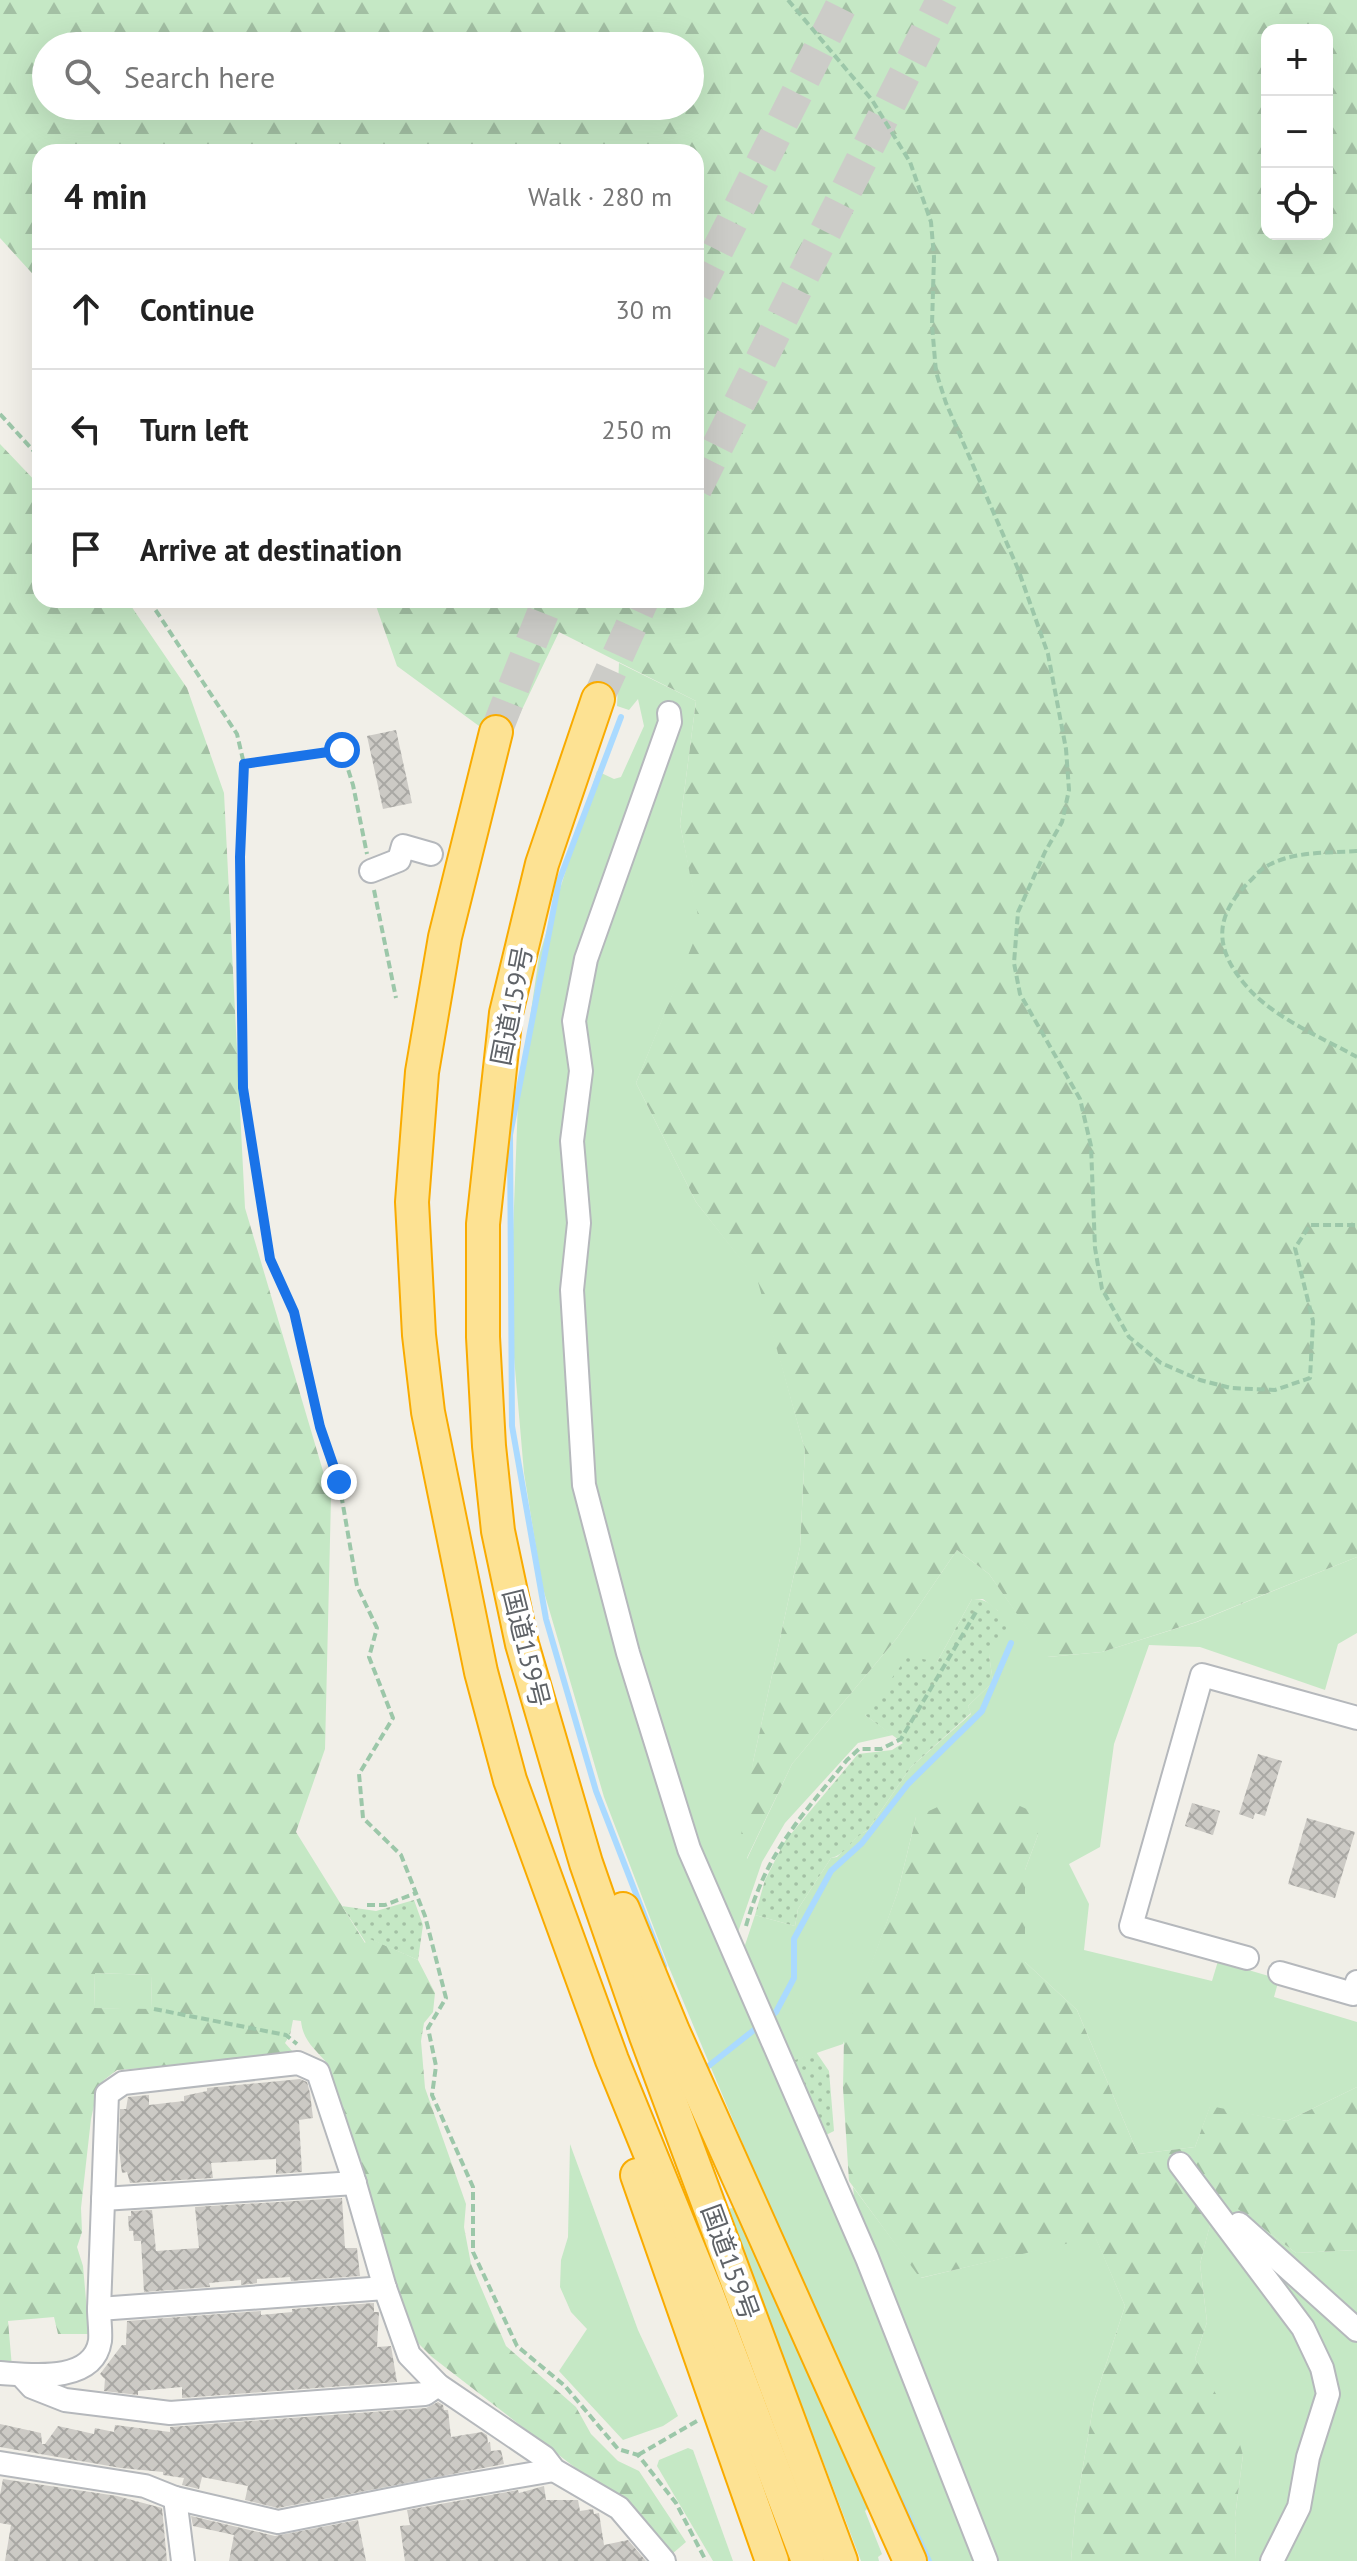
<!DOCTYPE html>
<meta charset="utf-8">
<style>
:root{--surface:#fff;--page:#f6f6f6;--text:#222;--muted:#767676;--line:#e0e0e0}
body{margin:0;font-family:"PT Sans","Noto Sans JP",sans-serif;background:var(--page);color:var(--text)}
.controls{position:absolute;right:24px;top:24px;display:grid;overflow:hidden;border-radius:16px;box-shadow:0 8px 32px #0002}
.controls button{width:72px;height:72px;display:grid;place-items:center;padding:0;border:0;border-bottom:2px solid var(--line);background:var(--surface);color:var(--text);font:40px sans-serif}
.stop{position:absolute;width:24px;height:24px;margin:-18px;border:6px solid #1a73e8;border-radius:50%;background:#fff}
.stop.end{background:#1a73e8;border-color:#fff;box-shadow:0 2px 8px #0008}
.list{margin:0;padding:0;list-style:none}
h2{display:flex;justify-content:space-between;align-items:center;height:104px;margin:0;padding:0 32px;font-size:34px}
h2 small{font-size:26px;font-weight:400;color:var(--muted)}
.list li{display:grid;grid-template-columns:52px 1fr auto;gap:24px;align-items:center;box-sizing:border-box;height:120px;padding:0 32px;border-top:2px solid var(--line)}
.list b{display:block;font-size:30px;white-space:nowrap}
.list em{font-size:26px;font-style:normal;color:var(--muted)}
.icon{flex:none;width:44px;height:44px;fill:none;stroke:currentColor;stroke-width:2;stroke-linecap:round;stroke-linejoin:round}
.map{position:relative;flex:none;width:1357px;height:2561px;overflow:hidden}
.search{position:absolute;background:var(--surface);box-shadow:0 8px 32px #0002;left:32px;top:32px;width:672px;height:88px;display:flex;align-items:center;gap:20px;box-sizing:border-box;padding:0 28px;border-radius:44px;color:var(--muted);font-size:30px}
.panel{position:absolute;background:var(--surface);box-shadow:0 8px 32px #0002;left:32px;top:144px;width:672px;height:464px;border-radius:24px}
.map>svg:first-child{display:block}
.grass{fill:#c5e8c5}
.forest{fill:url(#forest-firs);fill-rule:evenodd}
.garden{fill:url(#garden-dots)}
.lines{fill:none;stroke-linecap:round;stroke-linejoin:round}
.stream{stroke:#aadaff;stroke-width:6}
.building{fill:url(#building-cross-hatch)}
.highway-tunnel{stroke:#ccccc8;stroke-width:32;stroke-dasharray:32 16;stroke-linecap:butt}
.minor-casing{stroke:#b5b8bc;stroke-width:26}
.highway-casing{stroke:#f9ab00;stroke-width:36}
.path{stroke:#9cc7a9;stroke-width:4;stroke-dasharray:8 4;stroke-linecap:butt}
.minor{stroke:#fff;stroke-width:22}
.highway{stroke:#fde293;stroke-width:32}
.route{stroke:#1a73e8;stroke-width:10}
.labels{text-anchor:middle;stroke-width:8;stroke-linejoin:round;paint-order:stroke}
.street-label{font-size:26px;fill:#5f6368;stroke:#fff}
</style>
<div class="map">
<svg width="1357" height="2561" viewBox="0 0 1357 2561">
<defs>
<pattern id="forest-firs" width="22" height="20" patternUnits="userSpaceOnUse" patternTransform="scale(2)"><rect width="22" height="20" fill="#c5e8c5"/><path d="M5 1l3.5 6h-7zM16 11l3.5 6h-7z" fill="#a3c0a4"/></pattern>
<pattern id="garden-dots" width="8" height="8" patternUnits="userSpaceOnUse" patternTransform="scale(2)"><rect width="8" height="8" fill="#c5e8c5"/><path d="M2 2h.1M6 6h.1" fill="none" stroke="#a3c0a4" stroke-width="1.8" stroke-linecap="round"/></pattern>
<pattern id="building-cross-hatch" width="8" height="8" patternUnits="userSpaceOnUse" patternTransform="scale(2)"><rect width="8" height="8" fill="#cccac5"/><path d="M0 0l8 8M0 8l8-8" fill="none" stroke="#a9a8a4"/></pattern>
</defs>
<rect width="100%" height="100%" fill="#f1efe8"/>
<g class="grass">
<path d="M619,663L696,701L680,824L701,926L636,1083L696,1202L759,1282L805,1450L800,1547L753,1762L747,1859L792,1764L897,1638L957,1550L989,1574L1048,1657L1102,1652L1197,1622L1357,1557V1633L1338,1644L1325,1690L1200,1647L1149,1645L1114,1744L1100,1847L1069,1864L1089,1904L1084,1950L1212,1981L1218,1961L1279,1979L1274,1997L1357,2022V2087L1287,2121L1210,2107L1195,2147L1138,2154L1077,2010L1025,1962V1870L1038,1835L916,1817L898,1891L843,2044L790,2062L742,1954L755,1915L795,1926L798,1909L831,1858L837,1857L860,1834L867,1831L911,1767L971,1714L968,1706L993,1682L989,1655L998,1611L983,1599H972L937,1662L865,1715L893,1735L858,1743L785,1823L762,1862L735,1941L699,1857L600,1522L585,1397L580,1283L581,1002L663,720L616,840L577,980L573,1059L577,1435L629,1685L843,2229L981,2561H930L848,2395L668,1965L604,1797L542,1585L524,1473L510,1311L518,1101L539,956L597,771L614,779L621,777L644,726L638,699L629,710L617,706Z"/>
<path d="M95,1973L152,1975L151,2010L94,2008Z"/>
<path d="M570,2144L638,2330L678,2416L663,2426L623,2440L559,2371L587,2329L571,2312L560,2287L561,2260L568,2237Z"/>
<path d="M853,2187L921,2278L1095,2236L1125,2306L1094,2401L1075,2514L1071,2561H994L856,2217Z"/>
<path d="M1218,2193L1296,2253L1357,2250V2561H1236L1235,2517L1243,2455L1195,2359L1207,2322L1200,2264Z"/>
<path d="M733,2208L869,2507L865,2511L882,2554L878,2557L879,2561H861L727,2209Z"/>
<path d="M688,2448L693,2450L733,2561H713L657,2466L659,2460Z"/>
</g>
<g class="forest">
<path d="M0,0H1357V1557L1196,1622L1102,1652L1047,1657L989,1574L957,1550L897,1638L792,1764L746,1860L741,1836L753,1762L800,1547L805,1450L758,1282L696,1202L636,1083L700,926L680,824L696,701L559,632L505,745L397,666L374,600H696V152H40V282L0,238ZM1267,30H1327V234H1267ZM46,46H690V106H46Z"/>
<path d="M0,444L40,486V600H127L187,688L224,793L245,1208L331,1498L325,1749L296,1832L365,1943L369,1938L418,1960L435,1993L433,2012L424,2023L421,2041L425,2088L466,2204L464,2227L471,2264L506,2346L576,2407L591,2434L618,2461L639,2471L686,2542L672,2554L626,2507L432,2357L416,2341L403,2308L327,2063C315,2049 303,2041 301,2021L293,2020L290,2035L285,2043L293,2052L289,2057L117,2070L104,2080L97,2092L91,2119L81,2208L82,2232L77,2247L83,2266L89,2334H58L54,2317L8,2321L12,2367H0ZM95,1973L152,1975L151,2009L94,2008Z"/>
<path d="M961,1796L1009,1801L1031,1811L1038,1835L1025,1870V1962L1077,2010L1138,2154L1195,2147L1210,2106L1287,2121L1357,2087V2250L1296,2253L1218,2194L1200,2264L1207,2322L1195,2359L1234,2424L1243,2455L1235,2517L1236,2561H1071L1075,2514L1094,2401L1125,2306L1095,2237L920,2278L849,2181L843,2088L844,2038L898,1891L916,1817Z"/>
</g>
<g class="garden">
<path d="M972,1599C990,1598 1000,1612 1010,1627L989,1655L993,1682L968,1706L971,1713L911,1767L867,1831C853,1836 846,1855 831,1858L798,1909L795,1926L755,1915L765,1880L785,1841L858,1754L892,1750L903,1743L865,1715L908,1656L937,1662Z"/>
<path d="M414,1900L423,1925L418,1960L370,1939L366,1943L342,1906L376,1911Z"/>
<path d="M816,2052L829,2071L834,2131L822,2137L790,2062Z"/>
</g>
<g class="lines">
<g class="stream">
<path d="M621,717L559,881L510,1135L512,1426L546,1619L596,1791L664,1966"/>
<path d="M768,2019L776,2012L794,1978V1939L831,1871L862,1843L908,1784L982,1711L1011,1643"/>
<path d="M706,2068L759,2026"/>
<path d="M900,2500L929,2561"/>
</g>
</g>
<g class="building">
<path d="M396,730L412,803L383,809L367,736Z"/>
<path d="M1258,1754L1282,1761L1265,1816L1255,1813L1253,1819L1239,1814Z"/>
<path d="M1192,1803L1220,1811L1213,1835L1185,1826Z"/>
<path d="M1307,1818L1355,1832L1335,1898L1288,1884Z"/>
<path d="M300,2079L307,2082L310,2093L313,2118L299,2120L302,2172L276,2174V2159L211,2163L213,2178L130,2183L127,2172L122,2173L119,2150L120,2109H126L128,2097L149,2095V2105L184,2101V2096L207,2091V2088Z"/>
<path d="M342,2198L345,2248H357L360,2276L291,2281L290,2277L257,2279V2283L241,2285V2280L209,2283L210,2287L144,2292L141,2241H134L133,2231H129L128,2216H131V2211L152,2210L156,2251L199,2248L195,2207Z"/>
<path d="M374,2303V2312H379L377,2347L391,2346L397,2382L182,2398V2387L138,2391V2395L104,2391L105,2379L100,2374L122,2345H126L127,2321L261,2311V2315L292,2312V2309Z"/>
<path d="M438,2402L443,2405L444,2410H448L451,2437L482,2432L487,2435L488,2443L490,2442L491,2451L501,2450L504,2464L278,2508L245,2500L248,2486L202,2477L199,2489L182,2485L184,2478L163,2475V2472L121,2468L0,2447V2424L41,2433L42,2444H45L58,2426L94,2434L95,2428L114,2432L115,2425L170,2432V2427L426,2408Z"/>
<path d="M3,2479L117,2496L162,2508L167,2561H5L11,2525L0,2523V2495Z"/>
<path d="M544,2486L546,2500H578L580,2511L593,2509L594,2514L599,2513L604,2545L628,2540L646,2561H405L400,2526L410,2525L407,2510L518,2490L519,2493Z"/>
<path d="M191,2516L275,2536L358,2520L366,2561H229L234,2535L193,2526Z"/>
</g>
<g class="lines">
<g class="highway-tunnel">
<path d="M696,293L844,0"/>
<path d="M696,489L942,0"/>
<path d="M598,699L643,600"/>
<path d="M496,732L548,600"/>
</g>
<defs>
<g id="minor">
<path d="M669,713L670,722L586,959L574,1021L581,1071L572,1141L579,1223L572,1290L584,1485L628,1653L689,1849L867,2258L986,2561"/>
<path d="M371,871L399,860L403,846L431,854"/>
<path d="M1247,1958L1131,1926L1202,1675L1357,1718"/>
<path d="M1280,1973L1353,1994L1357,1982"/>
<path d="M1180,2164L1303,2328L1322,2368L1328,2394L1308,2457L1299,2507L1272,2561"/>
<path d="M103,2199L355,2183"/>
<path d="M1239,2224L1357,2330"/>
<path d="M99,2309L385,2288"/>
<path d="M0,2373C30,2375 93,2384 100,2341C101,2331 99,2319 99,2309L107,2094L123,2083L298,2063L318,2072L353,2177L385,2288L409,2355L438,2385L544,2457L554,2470L619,2508L664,2561"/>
<path d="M21,2375L32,2387L65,2400L170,2413L425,2394L438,2385"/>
<path d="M0,2463L145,2486L175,2498L278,2522L438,2490L554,2470"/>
<path d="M175,2498L183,2561"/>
</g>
<g id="highway">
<path d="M598,699L542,864L506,1013L483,1224V1337L489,1446L498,1531L522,1644L586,1863L646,2036L841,2561"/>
<path d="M496,732L445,937L422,1072L412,1202L419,1335L428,1412L481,1672L510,1780L612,2060L706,2291L808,2561"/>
<path d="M623,1909L673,2031L910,2561"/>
<path d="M637,2175L772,2561"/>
</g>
</defs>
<use href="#minor" class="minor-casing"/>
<use href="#highway" class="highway-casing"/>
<g class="path">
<path d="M788,0L872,100L910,162L931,222L934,257L932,325L936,372L946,403L1018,569L1048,654L1066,749L1069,790L1062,822L1045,852L1018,912L1014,963L1020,994L1080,1099L1091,1146L1095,1248L1102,1289L1129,1337L1161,1363L1200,1380L1231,1388L1275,1390L1310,1378L1313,1321L1295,1248L1310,1225H1357"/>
<path d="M0,414L40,458"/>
<path d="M149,600L237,734L244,764L240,857L243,1088L270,1259L294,1312L320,1427L339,1482L357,1586L377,1628L369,1657L393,1718L359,1774L363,1818L401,1855L425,1916L446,1998L428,2028L436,2066L432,2095L473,2187V2252L517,2346L565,2386L618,2449L638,2455L676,2503L706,2561"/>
<path d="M244,764L342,750L353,785L367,854"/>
<path d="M1357,851C1328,853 1293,851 1267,866C1260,869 1255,877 1249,882C1212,918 1215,951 1248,988C1276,1019 1321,1037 1357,1057"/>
<path d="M374,890L396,998"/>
<path d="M367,1905H385L416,1893"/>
<path d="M746,1926C766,1853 800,1818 847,1760L859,1749H881L901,1739L976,1612"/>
<path d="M154,2009L286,2035L297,2044"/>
<path d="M638,2455L697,2421"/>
</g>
<use href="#minor" class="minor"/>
<use href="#highway" class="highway"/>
</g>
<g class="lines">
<path class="route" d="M339,1482L320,1427L294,1312L270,1259L243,1088L240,857L244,764L342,750"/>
</g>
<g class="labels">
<g class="street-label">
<text transform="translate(512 1006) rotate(-79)" y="9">国道159号</text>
<text transform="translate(526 1648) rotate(76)" y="9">国道159号</text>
<text transform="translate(730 2262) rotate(70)" y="9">国道159号</text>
</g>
</g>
</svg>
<div class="controls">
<button>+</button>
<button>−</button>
<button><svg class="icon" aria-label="locate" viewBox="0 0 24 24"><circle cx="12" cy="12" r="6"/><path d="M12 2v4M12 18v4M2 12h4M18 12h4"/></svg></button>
</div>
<div class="stop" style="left:342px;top:750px"></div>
<div class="stop end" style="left:339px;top:1482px"></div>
<div class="search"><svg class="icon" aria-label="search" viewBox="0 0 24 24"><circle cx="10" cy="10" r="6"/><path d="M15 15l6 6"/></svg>Search here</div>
<section class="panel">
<h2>4 min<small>Walk · 280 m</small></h2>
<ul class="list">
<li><svg class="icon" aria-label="ahead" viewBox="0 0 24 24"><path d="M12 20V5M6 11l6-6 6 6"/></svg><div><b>Continue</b></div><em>30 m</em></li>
<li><svg class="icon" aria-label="left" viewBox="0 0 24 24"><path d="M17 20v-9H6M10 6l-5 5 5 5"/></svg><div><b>Turn left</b></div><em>250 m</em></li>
<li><svg class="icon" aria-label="arrive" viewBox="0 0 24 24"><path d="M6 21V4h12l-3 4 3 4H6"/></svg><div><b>Arrive at destination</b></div></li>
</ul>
</section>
</div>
